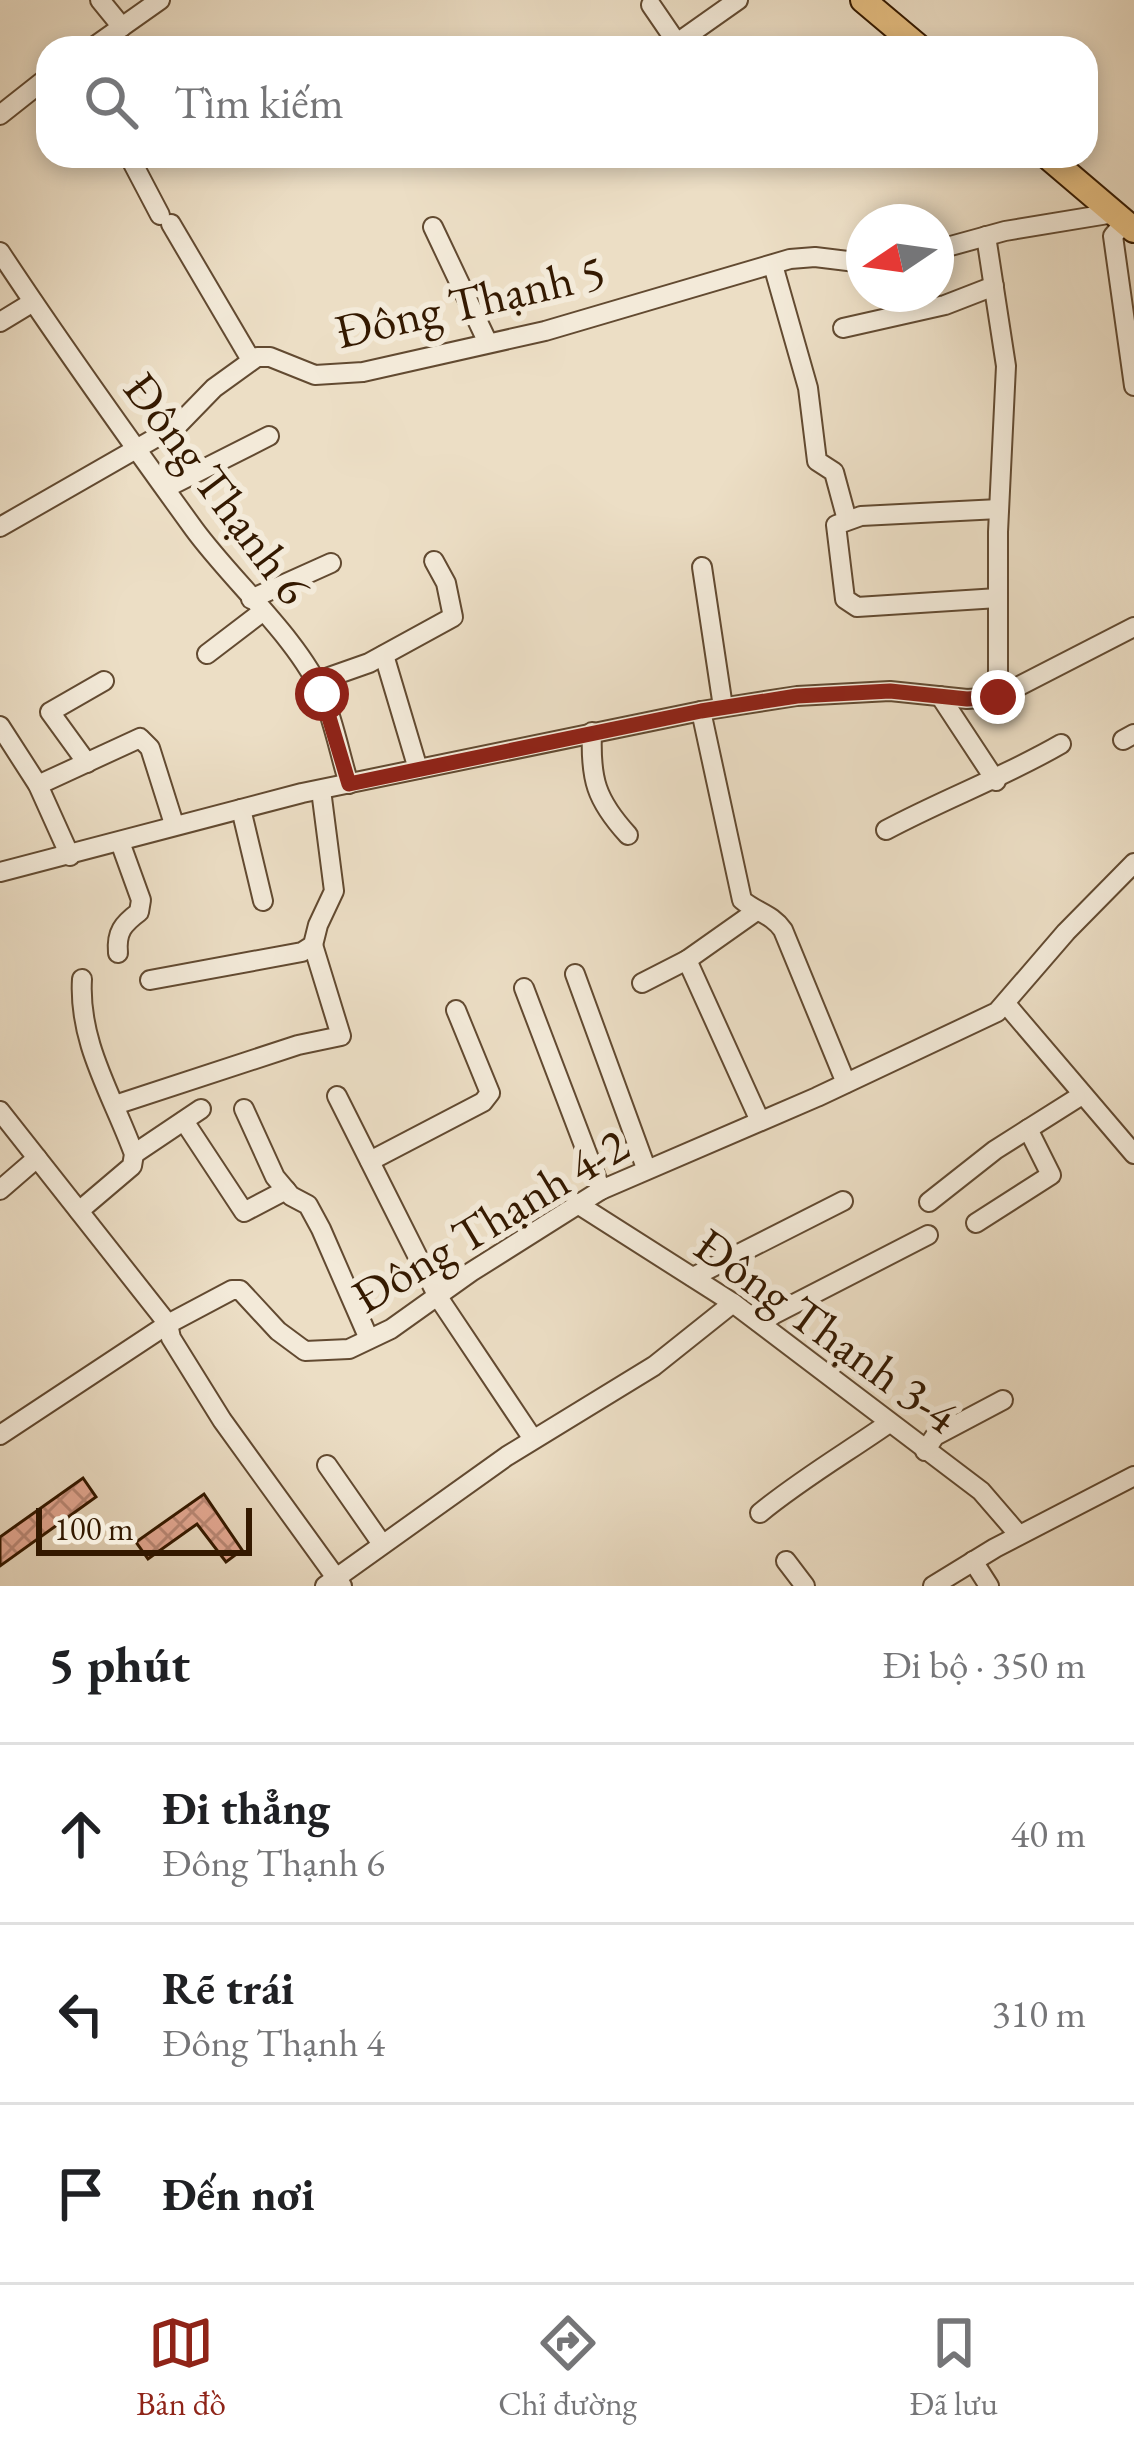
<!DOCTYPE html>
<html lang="vi">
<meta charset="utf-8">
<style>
:root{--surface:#fff;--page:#f6f6f6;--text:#202124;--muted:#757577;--line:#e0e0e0;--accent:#8f2418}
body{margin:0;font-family:"EB Garamond",serif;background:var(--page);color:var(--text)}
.compass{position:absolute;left:846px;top:204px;width:108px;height:108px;border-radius:50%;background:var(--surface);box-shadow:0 6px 18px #0003;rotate:257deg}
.scale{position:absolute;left:36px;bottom:30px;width:216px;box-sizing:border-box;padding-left:12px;border:6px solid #341900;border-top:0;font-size:33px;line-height:42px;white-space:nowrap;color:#341900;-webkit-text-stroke:9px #f3ead9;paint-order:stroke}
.stop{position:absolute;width:36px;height:36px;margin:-27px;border:9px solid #8f2418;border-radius:50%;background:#fff}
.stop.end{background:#8f2418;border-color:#fff;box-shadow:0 3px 12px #0008}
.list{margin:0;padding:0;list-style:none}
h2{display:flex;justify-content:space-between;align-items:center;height:156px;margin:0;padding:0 48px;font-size:51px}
h2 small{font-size:39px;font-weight:400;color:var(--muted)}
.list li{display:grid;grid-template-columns:78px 1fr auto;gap:36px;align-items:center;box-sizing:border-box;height:180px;padding:0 48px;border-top:3px solid var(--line)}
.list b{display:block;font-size:45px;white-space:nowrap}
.list p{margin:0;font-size:39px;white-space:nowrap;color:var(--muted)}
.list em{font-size:39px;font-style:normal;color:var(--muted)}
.icon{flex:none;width:66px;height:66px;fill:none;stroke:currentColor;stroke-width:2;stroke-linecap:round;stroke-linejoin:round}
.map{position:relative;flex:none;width:1134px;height:1586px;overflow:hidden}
.search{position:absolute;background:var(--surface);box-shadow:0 6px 18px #0003;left:36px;right:36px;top:36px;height:132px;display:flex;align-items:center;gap:30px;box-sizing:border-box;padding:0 42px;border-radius:36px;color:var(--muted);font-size:45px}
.sheet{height:696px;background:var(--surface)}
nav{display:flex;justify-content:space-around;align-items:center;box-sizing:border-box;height:168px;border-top:3px solid var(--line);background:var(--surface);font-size:33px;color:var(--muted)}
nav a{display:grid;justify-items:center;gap:6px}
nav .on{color:var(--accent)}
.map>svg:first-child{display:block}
.building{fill:url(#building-cross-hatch);stroke:#341900;stroke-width:3}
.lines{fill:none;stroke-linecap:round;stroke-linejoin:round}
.minor-casing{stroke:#624a31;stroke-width:22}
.major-casing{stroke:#341900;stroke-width:28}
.minor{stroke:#f3ead9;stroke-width:18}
.major{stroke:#e6bf82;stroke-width:24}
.route{stroke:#8f2418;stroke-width:15}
.labels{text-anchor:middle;stroke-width:12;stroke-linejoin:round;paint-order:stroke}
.street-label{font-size:48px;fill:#341900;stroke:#f3ead9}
</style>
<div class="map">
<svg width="1134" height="1586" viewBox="0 0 1134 1586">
<defs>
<pattern id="building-cross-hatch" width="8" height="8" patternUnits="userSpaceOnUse" patternTransform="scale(3)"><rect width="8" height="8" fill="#e6ab96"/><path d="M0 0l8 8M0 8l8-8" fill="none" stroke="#bb8a78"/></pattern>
</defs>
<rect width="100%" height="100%" fill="#ecdec5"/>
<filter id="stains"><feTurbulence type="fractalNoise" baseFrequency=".00167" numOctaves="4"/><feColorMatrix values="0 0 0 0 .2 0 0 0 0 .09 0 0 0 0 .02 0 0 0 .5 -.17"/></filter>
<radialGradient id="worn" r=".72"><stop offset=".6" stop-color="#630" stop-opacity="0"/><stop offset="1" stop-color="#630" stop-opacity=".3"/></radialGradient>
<g class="building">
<path d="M83,1478L96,1497L0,1566V1537Z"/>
<path d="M204,1494L242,1550L226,1562L197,1524L148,1559L136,1542Z"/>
</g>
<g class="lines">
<defs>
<g id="minor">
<path d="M100,0L122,27"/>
<path d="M651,5L677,43L738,0"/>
<path d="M92,48L160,0"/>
<path d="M0,115L48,77"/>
<path d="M129,156L160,215"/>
<path d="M1125,222L1113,236L1134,386"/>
<path d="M171,224L251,360"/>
<path d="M433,227L488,343"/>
<path d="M986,236L1006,366L998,532V697"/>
<path d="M936,250L1005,231L1114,213"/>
<path d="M0,252C62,346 128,438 194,529C232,581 299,639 323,696C334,723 340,755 349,784"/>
<path d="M773,265L808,388L817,461L834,472L847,520"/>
<path d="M0,322L33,302"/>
<path d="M843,328L945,305L994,286"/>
<path d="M166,488L269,436"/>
<path d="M0,527L178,425L214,388L257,357H270L315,375L363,372L545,331L790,259L815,257L864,263"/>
<path d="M702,567L723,707"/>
<path d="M998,598L857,607L845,599L836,525L861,516L999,509"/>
<path d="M251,599L331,563"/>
<path d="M207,654L262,612"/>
<path d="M384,655L418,769"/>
<path d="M315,682L369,663L453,617L446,583L434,561"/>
<path d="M940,696L996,781"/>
<path d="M701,711L742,900C756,912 772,914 783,930L846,1083"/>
<path d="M0,726L38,785L70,856"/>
<path d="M592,732C590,779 596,800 628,835"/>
<path d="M1123,740L1134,734"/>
<path d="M87,763L50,712L104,681"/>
<path d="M38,785L140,738L150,748L174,824"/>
<path d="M241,809L263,901"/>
<path d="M886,830C944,799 1004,777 1061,744"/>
<path d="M0,872L302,793L701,711L797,696L890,691L967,699L998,697L1134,627"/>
<path d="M118,953C116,932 123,924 139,912L141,900L120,842"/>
<path d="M687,960L760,1121"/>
<path d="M575,974L646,1168"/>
<path d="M150,980L302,952L313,945L318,925L334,891L321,790"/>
<path d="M642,983L687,960L755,912"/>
<path d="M524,988L601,1190"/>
<path d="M1006,1004L1134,1154"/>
<path d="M337,1096L438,1297L533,1439"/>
<path d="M115,1105L298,1045L341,1036L313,945"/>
<path d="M244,1109L275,1177L291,1196L308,1205L321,1229L369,1339"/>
<path d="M0,1111L168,1324L171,1338L222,1420L342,1586"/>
<path d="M184,1121L244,1212L286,1190"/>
<path d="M134,1154L201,1109"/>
<path d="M370,1161L483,1102L490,1093L456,1010"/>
<path d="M0,1190L37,1158"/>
<path d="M929,1202L995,1150L1082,1095"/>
<path d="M576,1203L733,1303L981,1491L1019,1535"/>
<path d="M79,1211L132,1166L134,1154C113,1096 78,1043 82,979"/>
<path d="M976,1223L1051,1175L1028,1129"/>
<path d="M693,1277L843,1201"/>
<path d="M759,1322L928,1235"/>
<path d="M0,1435L168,1324L232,1290H240L278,1331L305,1351L349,1349L391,1329L471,1272L601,1190L817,1097L997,1012L1066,932L1134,863"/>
<path d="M925,1451L935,1436L1003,1400"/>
<path d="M327,1465L382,1544"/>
<path d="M760,1513C800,1480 846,1453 889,1423"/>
<path d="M786,1561L805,1586"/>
<path d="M973,1561L989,1586"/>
<path d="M325,1586L507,1456L654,1366L733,1303"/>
<path d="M933,1586L995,1548L1134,1476"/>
</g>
<g id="major">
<path d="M863,0L920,48"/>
<path d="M1047,156L1134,230"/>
</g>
</defs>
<use href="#minor" class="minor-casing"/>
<use href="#major" class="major-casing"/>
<use href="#minor" class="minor"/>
<use href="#major" class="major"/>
</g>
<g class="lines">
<path class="route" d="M322,694L349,784L701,711L797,696L890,691L967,699L998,697"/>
</g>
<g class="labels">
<g class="street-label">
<text transform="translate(470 301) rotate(-13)" y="17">Đông Thạnh 5</text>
<text transform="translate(218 488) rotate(53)" y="17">Đông Thạnh 6</text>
<text transform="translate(490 1220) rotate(-31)" y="17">Đông Thạnh 4-2</text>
<text transform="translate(827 1330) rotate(36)" y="17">Đông Thạnh 3-4</text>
</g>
</g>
<rect width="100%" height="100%" filter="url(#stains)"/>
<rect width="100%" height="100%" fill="url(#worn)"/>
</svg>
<svg class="compass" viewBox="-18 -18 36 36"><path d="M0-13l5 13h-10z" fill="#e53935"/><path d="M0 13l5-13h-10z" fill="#757577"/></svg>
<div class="scale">100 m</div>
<div class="stop" style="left:322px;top:694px"></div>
<div class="stop end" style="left:998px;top:697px"></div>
<div class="search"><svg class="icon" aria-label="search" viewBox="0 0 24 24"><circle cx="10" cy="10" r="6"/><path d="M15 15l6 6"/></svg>Tìm kiếm</div>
</div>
<section class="sheet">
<h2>5 phút<small>Đi bộ · 350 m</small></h2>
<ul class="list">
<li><svg class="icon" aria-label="ahead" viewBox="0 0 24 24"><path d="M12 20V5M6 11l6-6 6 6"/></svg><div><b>Đi thẳng</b><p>Đông Thạnh 6</p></div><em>40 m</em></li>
<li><svg class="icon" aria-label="left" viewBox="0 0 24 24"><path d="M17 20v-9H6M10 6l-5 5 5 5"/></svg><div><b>Rẽ trái</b><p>Đông Thạnh 4</p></div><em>310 m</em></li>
<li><svg class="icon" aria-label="arrive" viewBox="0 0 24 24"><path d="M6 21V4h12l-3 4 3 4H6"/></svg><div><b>Đến nơi</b></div></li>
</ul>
</section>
<nav>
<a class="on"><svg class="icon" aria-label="map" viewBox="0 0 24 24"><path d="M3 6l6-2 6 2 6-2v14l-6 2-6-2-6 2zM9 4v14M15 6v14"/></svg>Bản đồ</a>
<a><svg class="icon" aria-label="directions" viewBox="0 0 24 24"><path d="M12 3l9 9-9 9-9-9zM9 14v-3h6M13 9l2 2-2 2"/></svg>Chỉ đường</a>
<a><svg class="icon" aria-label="saved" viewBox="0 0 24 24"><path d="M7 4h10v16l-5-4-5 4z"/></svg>Đã lưu</a>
</nav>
